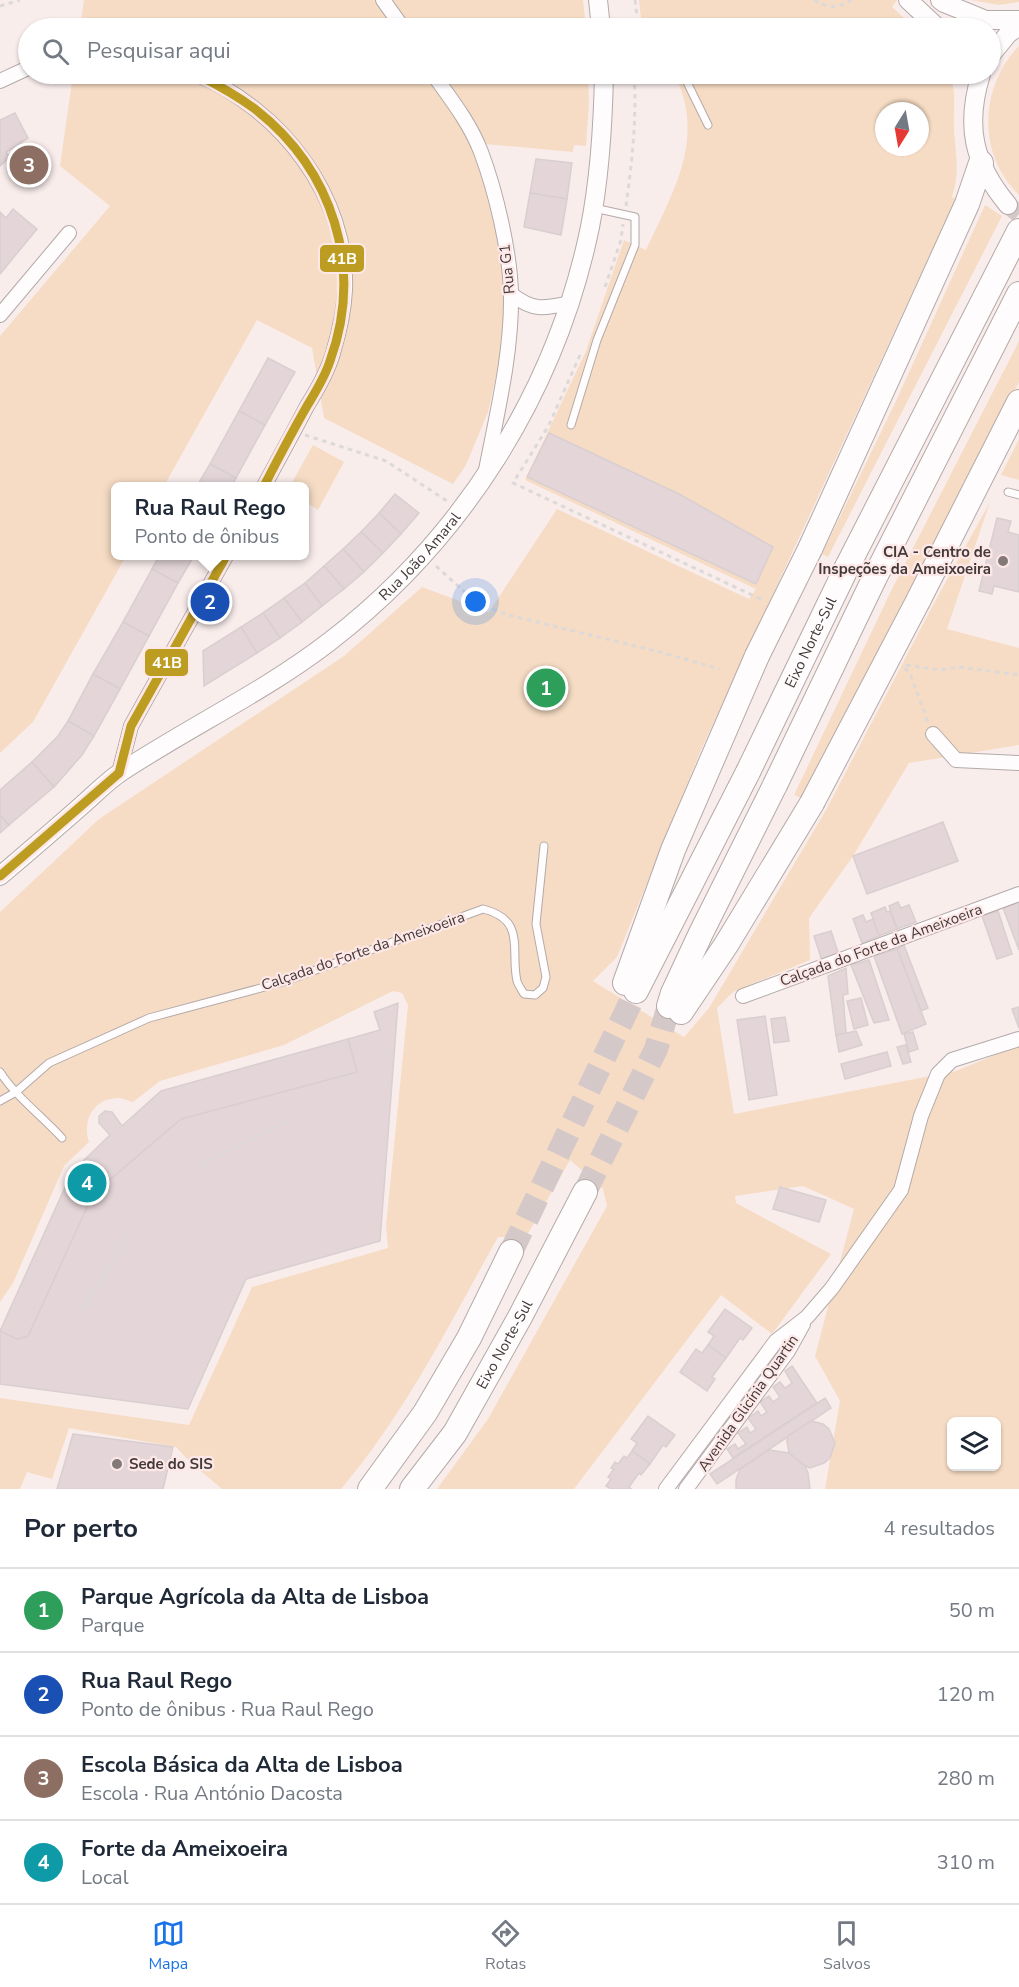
<!DOCTYPE html>
<html lang="pt">
<meta charset="utf-8">
<style>
:root{--surface:#fff;--page:#f6f6f7;--text:#1f2937;--muted:#747a83;--line:#e0e1e3;--accent:#1a73e8}
body{margin:0;font-family:"Nunito Sans",sans-serif;background:var(--page);color:var(--text)}
.controls{position:absolute;right:18px;bottom:18px;display:grid;overflow:hidden;border-radius:9px;box-shadow:0 2px 4px #0004}
.controls button{width:54px;height:54px;display:grid;place-items:center;padding:0;border:0;border-bottom:2px solid var(--line);background:var(--surface);color:var(--text);font:30px sans-serif}
.compass{position:absolute;left:875px;top:102px;width:54px;height:54px;border-radius:50%;background:var(--surface);box-shadow:0 2px 4px #0004;rotate:191deg}
.you{position:absolute;left:476px;top:602px;width:21px;height:21px;margin:-15px;border:4px solid #fff;border-radius:50%;background:#1a73e8;box-shadow:0 0 0 9px #1a73e833}
.badge{display:grid;place-items:center;width:39px;height:39px;border-radius:50%;background:var(--accent);color:#fff;font-size:20px;font-weight:700}
.pin{position:absolute;translate:-50% -50%;border:3px solid #fff;box-shadow:0 2px 6px #0006}
.popup{position:absolute;left:111px;top:482px;width:198px;height:78px;box-sizing:border-box;display:grid;place-content:center;border-radius:9px;background:var(--surface);filter:drop-shadow(0 2px 4px #0005);font-size:20px;white-space:nowrap;color:var(--muted)}
.popup b{font-size:22px;color:var(--text)}
.popup::after{content:'';position:absolute;left:50%;top:100%;margin-left:-12px;border:12px solid transparent;border-top-color:var(--surface)}
.list{margin:0;padding:0;list-style:none}
h2{display:flex;justify-content:space-between;align-items:center;height:78px;margin:0;padding:0 24px;font-size:26px}
h2 small{font-size:20px;font-weight:400;color:var(--muted)}
.list li{display:grid;grid-template-columns:39px 1fr auto;gap:18px;align-items:center;box-sizing:border-box;height:84px;padding:0 24px;border-top:2px solid var(--line)}
.list b{display:block;font-size:22px;white-space:nowrap}
.list p{margin:0;font-size:20px;white-space:nowrap;color:var(--muted)}
.list em{font-size:20px;font-style:normal;color:var(--muted)}
.icon{flex:none;width:33px;height:33px;fill:none;stroke:currentColor;stroke-width:2;stroke-linecap:round;stroke-linejoin:round}
.map{position:relative;flex:none;width:1019px;height:1489px;overflow:hidden}
.search{position:absolute;background:var(--surface);box-shadow:0 2px 4px #0004;left:18px;right:18px;top:18px;height:66px;display:flex;align-items:center;gap:15px;box-sizing:border-box;padding:0 21px;border-radius:33px;color:var(--muted);font-size:22px}
.sheet{height:414px;background:var(--surface)}
nav{display:flex;justify-content:space-around;align-items:center;box-sizing:border-box;height:84px;border-top:2px solid var(--line);background:var(--surface);font-size:16px;color:var(--muted)}
nav a{display:grid;justify-items:center;gap:3px}
nav .on{color:var(--accent)}
.map>svg:first-child{display:block}
.green{fill:#f6dcc4;fill-rule:evenodd}
.building{fill:#e4d5d8;stroke:#d9cfd0;stroke-width:1.5}
.lines{fill:none;stroke-linecap:round;stroke-linejoin:round}
.secondary-tunnel{stroke:#d4c9c8;stroke-width:18;stroke-dasharray:18 9;stroke-linecap:butt}
.highway-tunnel{stroke:#d4c9c8;stroke-width:24;stroke-dasharray:24 12;stroke-linecap:butt}
.lane-casing{stroke:#b3aaa9;stroke-width:9}
.street-casing{stroke:#b3aaa9;stroke-width:16}
.secondary-casing{stroke:#b3aaa9;stroke-width:20}
.highway-casing{stroke:#b3aaa9;stroke-width:26}
.path{stroke:#dcd9d8;stroke-width:3;stroke-dasharray:4.5 4.5;stroke-linecap:butt}
.lane{stroke:#fefcfc;stroke-width:7}
.street{stroke:#fefcfc;stroke-width:14}
.secondary{stroke:#fefcfc;stroke-width:18}
.highway{stroke:#fefcfc;stroke-width:24}
.highway-bridge-casing{stroke:#b3aaa9;stroke-width:26;stroke-linecap:butt}
.highway-bridge{stroke:#fefcfc;stroke-width:24}
.bus-1-casing{stroke:#fee8e7;stroke-width:14}
.bus-1{stroke:#bd9d21;stroke-width:9}
.poi-dot{fill:#827978;stroke:#fee8e7;stroke-width:2}
.labels{text-anchor:middle;stroke-width:4.5;stroke-linejoin:round;paint-order:stroke}
.street-label{font-size:15px;fill:#423a39;stroke:#fee8e7}
.poi-label{font-size:15px;font-weight:bold;fill:#423a39;stroke:#fee8e7;text-anchor:end}
.line-badge{stroke:#fee8e7;stroke-width:2}
.badge-label{font-size:16px;text-anchor:middle;font-weight:bold;fill:#fff}
</style>
<div class="map">
<svg width="1019" height="1489" viewBox="0 0 1019 1489">
<rect width="100%" height="100%" fill="#f9edec"/>
<g class="green">
<path d="M84,0H583L586,28H80Z"/>
<path d="M639,0H897L892,7L904,18L902,20L911,28H642Z"/>
<path d="M971,0H1019V2L999,5Z"/>
<path d="M1019,46V195C977,155 979,87 1019,46Z"/>
<path d="M73,74H588L589,102L586,146L574,145L573,152L485,144L506,209L517,282L488,412L466,465L453,484L324,418L312,348L257,320L164,486H116V556H126L33,722L0,753V336L110,206L60,166Z"/>
<path d="M674,74H950C957,96 953,108 954,130C956,155 960,172 952,197L956,198L701,750L617,957L593,981L684,1037L709,1008L826,810L932,607L990,502L947,629L1019,648V745L909,763L853,856L809,918L810,960L733,992L717,1008L734,1114L956,1071L1019,1045V1489H825L840,1401L815,1356L854,1209L803,1186L735,1196L736,1203L831,1254L772,1334L721,1295L574,1489H437L488,1419L607,1206L603,1189L570,1160L526,1237H498C450,1323 405,1414 341,1489H222L191,1463L176,1447L69,1428L52,1479L27,1472L20,1489H0V1398L189,1425L252,1287L388,1248L386,1226L408,1005L402,993L393,991L284,1045L160,1081L133,1102C128,1101 123,1098 119,1098C93,1098 82,1121 89,1142L64,1166L13,1283L0,1302V912L99,819L344,656L422,587L489,612L557,509L749,599L756,589L525,480L586,351L624,240L646,250C673,192 707,137 674,74ZM884,111H920V147H884ZM952,1422H996V1466H952Z"/>
<path d="M985,205L1002,216L828,557L822,554L896,401Z"/>
<path d="M1019,341V382L911,598L906,596L801,798L794,795L892,589Z"/>
<path d="M1019,439V480L1001,475Z"/>
<path d="M313,445L344,462L318,510L305,502L304,486H290Z"/>
</g>
<g class="building">
<path d="M15,113L28,138L6,152L10,157L0,166V120Z"/>
<path d="M536,159L572,163L567,199L530,193Z"/>
<path d="M530,193L567,199L561,235L524,227Z"/>
<path d="M13,209L37,229L0,274V212L6,218Z"/>
<path d="M268,358L295,372L265,425L239,411Z"/>
<path d="M239,411L265,425L236,478L210,464Z"/>
<path d="M549,433L679,494L773,547L756,584L527,477Z"/>
<path d="M210,464L236,478L232,486H197Z"/>
<path d="M395,494L419,513L401,534L379,513Z"/>
<path d="M379,513L401,534L383,553L361,532Z"/>
<path d="M997,518L1011,521L1008,532L1019,535V592L994,586L992,594L979,591Z"/>
<path d="M361,532L383,553L364,572L343,549Z"/>
<path d="M343,549L364,572L344,589L324,566Z"/>
<path d="M159,556H194L178,583L152,569Z"/>
<path d="M324,566L344,589L322,606L305,583Z"/>
<path d="M152,569L178,583L149,636L123,622Z"/>
<path d="M305,583L322,606L302,622L284,598Z"/>
<path d="M284,598L302,622L280,638L263,613Z"/>
<path d="M263,613L280,638L257,653L241,627Z"/>
<path d="M123,622L149,636L120,689L93,674Z"/>
<path d="M241,627L257,653L204,686L203,651Z"/>
<path d="M93,674L120,689L94,736L68,721Z"/>
<path d="M68,721L94,736L82,755L54,787L32,762L58,736Z"/>
<path d="M32,762L54,787L9,825L0,815V790Z"/>
<path d="M0,815L9,825L0,833Z"/>
<path d="M943,822L958,861L867,894L853,856Z"/>
<path d="M1019,901V950L1003,908Z"/>
<path d="M898,902L901,908L909,905L916,922L897,929L889,906Z"/>
<path d="M885,907L887,912L890,911L897,929L879,936L871,913Z"/>
<path d="M998,911L1012,954L997,959L982,916Z"/>
<path d="M863,915L866,922L873,919L879,936L862,943L853,919Z"/>
<path d="M831,931L839,955L822,961L814,936Z"/>
<path d="M904,945L928,1008L921,1011L897,949Z"/>
<path d="M897,949L926,1024L902,1034L874,956Z"/>
<path d="M869,960L889,1020L874,1023L851,965Z"/>
<path d="M846,968L848,994L843,995L846,1033L836,1035L828,976Z"/>
<path d="M861,998L868,1025L854,1029L847,1001Z"/>
<path d="M398,1003L380,1241L246,1279L188,1409L0,1384V1331L17,1339L28,1336L93,1194L181,1119L357,1072L348,1039L380,1030L374,1012Z"/>
<path d="M1019,1007V1028L1012,1009Z"/>
<path d="M765,1016L777,1095L749,1100L737,1020Z"/>
<path d="M785,1017L789,1041L774,1043L771,1019Z"/>
<path d="M856,1031L862,1045L839,1052L836,1035Z"/>
<path d="M913,1032L918,1049L909,1052L904,1034Z"/>
<path d="M348,1039L357,1072L181,1119L93,1194L28,1336L17,1339L0,1331L72,1172L110,1135L99,1123V1116L105,1111L112,1112L122,1126L161,1091Z"/>
<path d="M906,1045L911,1062L903,1064L897,1047Z"/>
<path d="M887,1052L891,1066L845,1079L841,1064Z"/>
<path d="M780,1187L826,1200L819,1222L773,1209Z"/>
<path d="M725,1309L752,1328L743,1340L740,1338L726,1358L708,1345L714,1336L708,1332Z"/>
<path d="M708,1345L726,1358L712,1377L715,1379L707,1391L680,1372L696,1349L702,1353Z"/>
<path d="M792,1366L817,1403L733,1458L727,1449L735,1444L738,1449L746,1444L738,1433L747,1427L750,1433L756,1429L748,1418L758,1411L761,1416L767,1412L760,1402L769,1396L773,1402L780,1397L773,1387L780,1382L785,1388L792,1383L785,1371Z"/>
<path d="M825,1398L831,1408L717,1484L710,1474Z"/>
<path d="M648,1416L675,1435L666,1447L663,1445L650,1464L632,1451L637,1443L631,1439Z"/>
<path d="M811,1421L823,1424L829,1429L835,1443L830,1458L824,1463L810,1468L805,1466L789,1453L787,1441L788,1436Z"/>
<path d="M73,1434L173,1447L163,1489H57Z"/>
<path d="M769,1450L789,1453L805,1466L808,1473L810,1489H736V1480L740,1469Z"/>
<path d="M632,1451L650,1464L641,1475L639,1473L629,1487L631,1489H611L606,1486L611,1479L608,1477L614,1469L611,1468L615,1462L618,1464L624,1456L627,1458Z"/>
</g>
<g class="lines">
<path class="secondary-tunnel" d="M1008,205L1019,214"/>
<g class="highway-tunnel">
<path d="M585,1192L656,1049L669,1006"/>
<path d="M511,1252L636,991"/>
</g>
<defs>
<g id="lane">
<path d="M627,28L654,25L656,28"/>
<path d="M683,74L708,125"/>
<path d="M571,425L597,340L635,245V217L594,208"/>
<path d="M1008,492L1019,495"/>
<path d="M0,1072C16,1097 42,1116 62,1138"/>
<path d="M0,1101L16,1092L49,1063L149,1018L283,982L483,909C527,920 510,950 517,981C518,985 522,990 524,994L535,995L543,988L546,977L536,924L544,846"/>
</g>
<g id="street">
<path d="M383,0L403,28"/>
<path d="M196,74C280,109 349,196 345,290C344,311 339,333 333,353C328,371 317,390 307,406C293,433 278,460 264,486"/>
<path d="M433,74C450,98 470,123 481,152C496,192 510,251 511,294C512,353 497,413 486,470"/>
<path d="M0,81L28,68"/>
<path d="M511,294C533,311 543,309 570,303"/>
<path d="M0,315L69,233"/>
<path d="M933,734L956,760L1019,763"/>
<path d="M119,773L131,726L226,556"/>
<path d="M743,996L1019,894"/>
<path d="M666,1489L776,1341L807,1317L832,1288L901,1190L921,1116L938,1074L952,1060L1019,1039"/>
<path d="M686,1489L788,1351L803,1324"/>
</g>
<g id="secondary">
<path d="M598,0L601,28"/>
<path d="M908,0L938,28"/>
<path d="M940,0L944,3L986,20H1019"/>
<path d="M990,56L1008,34L1019,26"/>
<path d="M981,74C965,126 973,163 1008,205"/>
<path id="s1" d="M0,876C27,853 54,830 80,807C94,795 106,782 121,772C189,727 264,692 329,642C462,540 556,392 590,227C600,176 603,125 604,74"/>
</g>
<g id="highway">
<path d="M810,549L967,204L981,163"/>
<path d="M847,567L1019,231"/>
<path d="M874,579L1019,294"/>
<path d="M918,601L1019,402"/>
<path d="M625,983L673,850L757,656"/>
<path d="M636,991L748,772"/>
<path d="M669,1006L673,993L701,933L775,785"/>
<path d="M681,1012L726,945L812,803"/>
<path d="M370,1489L425,1413L469,1338L511,1252"/>
<path id="s2" d="M412,1489L455,1433L520,1317L585,1192"/>
</g>
</defs>
<use href="#lane" class="lane-casing"/>
<use href="#street" class="street-casing"/>
<use href="#secondary" class="secondary-casing"/>
<use href="#highway" class="highway-casing"/>
<g class="path">
<path d="M635,0L637,16"/>
<path d="M814,0C827,8 839,9 851,0"/>
<path d="M0,6L20,0"/>
<path d="M626,206C632,162 637,118 634,74"/>
<path d="M605,287L621,240L623,224"/>
<path d="M580,355L549,425L513,483L765,601"/>
<path d="M305,435L386,461L447,501"/>
<path d="M436,566L478,604L508,615L660,652L720,669"/>
<path d="M906,665L940,670L959,667L1019,675"/>
<path d="M905,668L911,676L928,722"/>
<path d="M202,1164L289,1121"/>
<path d="M83,1308L132,1230"/>
</g>
<use href="#lane" class="lane"/>
<use href="#street" class="street"/>
<use href="#secondary" class="secondary"/>
<use href="#highway" class="highway"/>
<defs>
<g id="highway-bridge">
<path d="M757,656L810,549"/>
<path id="s3" d="M748,772L847,567"/>
<path d="M775,785L874,579"/>
<path d="M812,803L918,601"/>
</g>
</defs>
<use href="#highway-bridge" class="highway-bridge-casing"/>
<use href="#highway-bridge" class="highway-bridge"/>
<defs>
<g id="bus-1">
<path d="M196,74C216,84 236,95 255,109C333,170 364,267 330,361C325,377 316,391 307,406C292,432 278,459 264,486"/>
<path d="M119,773L131,726L226,556"/>
<path d="M0,876L119,773"/>
</g>
</defs>
<use href="#bus-1" class="bus-1-casing"/>
<use href="#bus-1" class="bus-1"/>
</g>
<g class="poi-dot">
<circle cx="1003" cy="561" r="6"/>
<circle cx="117" cy="1464" r="6"/>
</g>
<g class="labels">
<g class="street-label">
<text transform="translate(507 269) rotate(-96)" y="5">Rua G1</text>
<text dy="5" stroke="none"><textPath href="#s1" startOffset="530">Rua João Amaral</textPath></text>
<text dy="5" stroke="none"><textPath href="#s3" startOffset="144">Eixo Norte-Sul</textPath></text>
<text transform="translate(881 945) rotate(-20)" y="5">Calçada do Forte da Ameixoeira</text>
<text transform="translate(363 951) rotate(-19)" y="5">Calçada do Forte da Ameixoeira</text>
<text dy="5" stroke="none"><textPath href="#s2" startOffset="172">Eixo Norte-Sul</textPath></text>
<text transform="translate(748 1403) rotate(-55)" y="5">Avenida Glicínia Quartin</text>
</g>
<g class="poi-label">
<text x="991" y="557">CIA - Centro de<tspan x="991" dy="17">Inspeções da Ameixoeira</tspan></text>
<text x="129" y="1469" text-anchor="start">Sede do SIS</text>
</g>
</g>
<g class="line-badge">
<rect x="319" y="244" width="46" height="29" rx="6" fill="#bd9d21"/>
<rect x="144" y="648" width="45" height="29" rx="6" fill="#bd9d21"/>
</g>
<g class="badge-label">
<text x="342" y="264">41B</text>
<text x="167" y="668">41B</text>
</g>
</svg>
<div class="controls">
<button><svg class="icon" aria-label="layers" viewBox="0 0 24 24"><path d="M12 4l9 5-9 5-9-5zM3 14l9 5 9-5"/></svg></button>
</div>
<svg class="compass" viewBox="-18 -18 36 36"><path d="M0-13l5 13h-10z" fill="#e53935"/><path d="M0 13l5-13h-10z" fill="#747a83"/></svg>
<div class="you"></div>
<div class="pin badge" style="left:546px;top:688px;background:#2e9e5b">1</div>
<div class="pin badge" style="left:210px;top:602px;background:#1a4fb4">2</div>
<div class="popup"><b>Rua Raul Rego</b>Ponto de ônibus</div>
<div class="pin badge" style="left:29px;top:165px;background:#8d6e63">3</div>
<div class="pin badge" style="left:87px;top:1183px;background:#0f9aa8">4</div>
<div class="search"><svg class="icon" aria-label="search" viewBox="0 0 24 24"><circle cx="10" cy="10" r="6"/><path d="M15 15l6 6"/></svg>Pesquisar aqui</div>
</div>
<section class="sheet">
<h2>Por perto<small>4 resultados</small></h2>
<ul class="list">
<li><span class="badge" style="background:#2e9e5b">1</span><div><b>Parque Agrícola da Alta de Lisboa</b><p>Parque</p></div><em>50 m</em></li>
<li><span class="badge" style="background:#1a4fb4">2</span><div><b>Rua Raul Rego</b><p>Ponto de ônibus · Rua Raul Rego</p></div><em>120 m</em></li>
<li><span class="badge" style="background:#8d6e63">3</span><div><b>Escola Básica da Alta de Lisboa</b><p>Escola · Rua António Dacosta</p></div><em>280 m</em></li>
<li><span class="badge" style="background:#0f9aa8">4</span><div><b>Forte da Ameixoeira</b><p>Local</p></div><em>310 m</em></li>
</ul>
</section>
<nav>
<a class="on"><svg class="icon" aria-label="map" viewBox="0 0 24 24"><path d="M3 6l6-2 6 2 6-2v14l-6 2-6-2-6 2zM9 4v14M15 6v14"/></svg>Mapa</a>
<a><svg class="icon" aria-label="directions" viewBox="0 0 24 24"><path d="M12 3l9 9-9 9-9-9zM9 14v-3h6M13 9l2 2-2 2"/></svg>Rotas</a>
<a><svg class="icon" aria-label="saved" viewBox="0 0 24 24"><path d="M7 4h10v16l-5-4-5 4z"/></svg>Salvos</a>
</nav>
